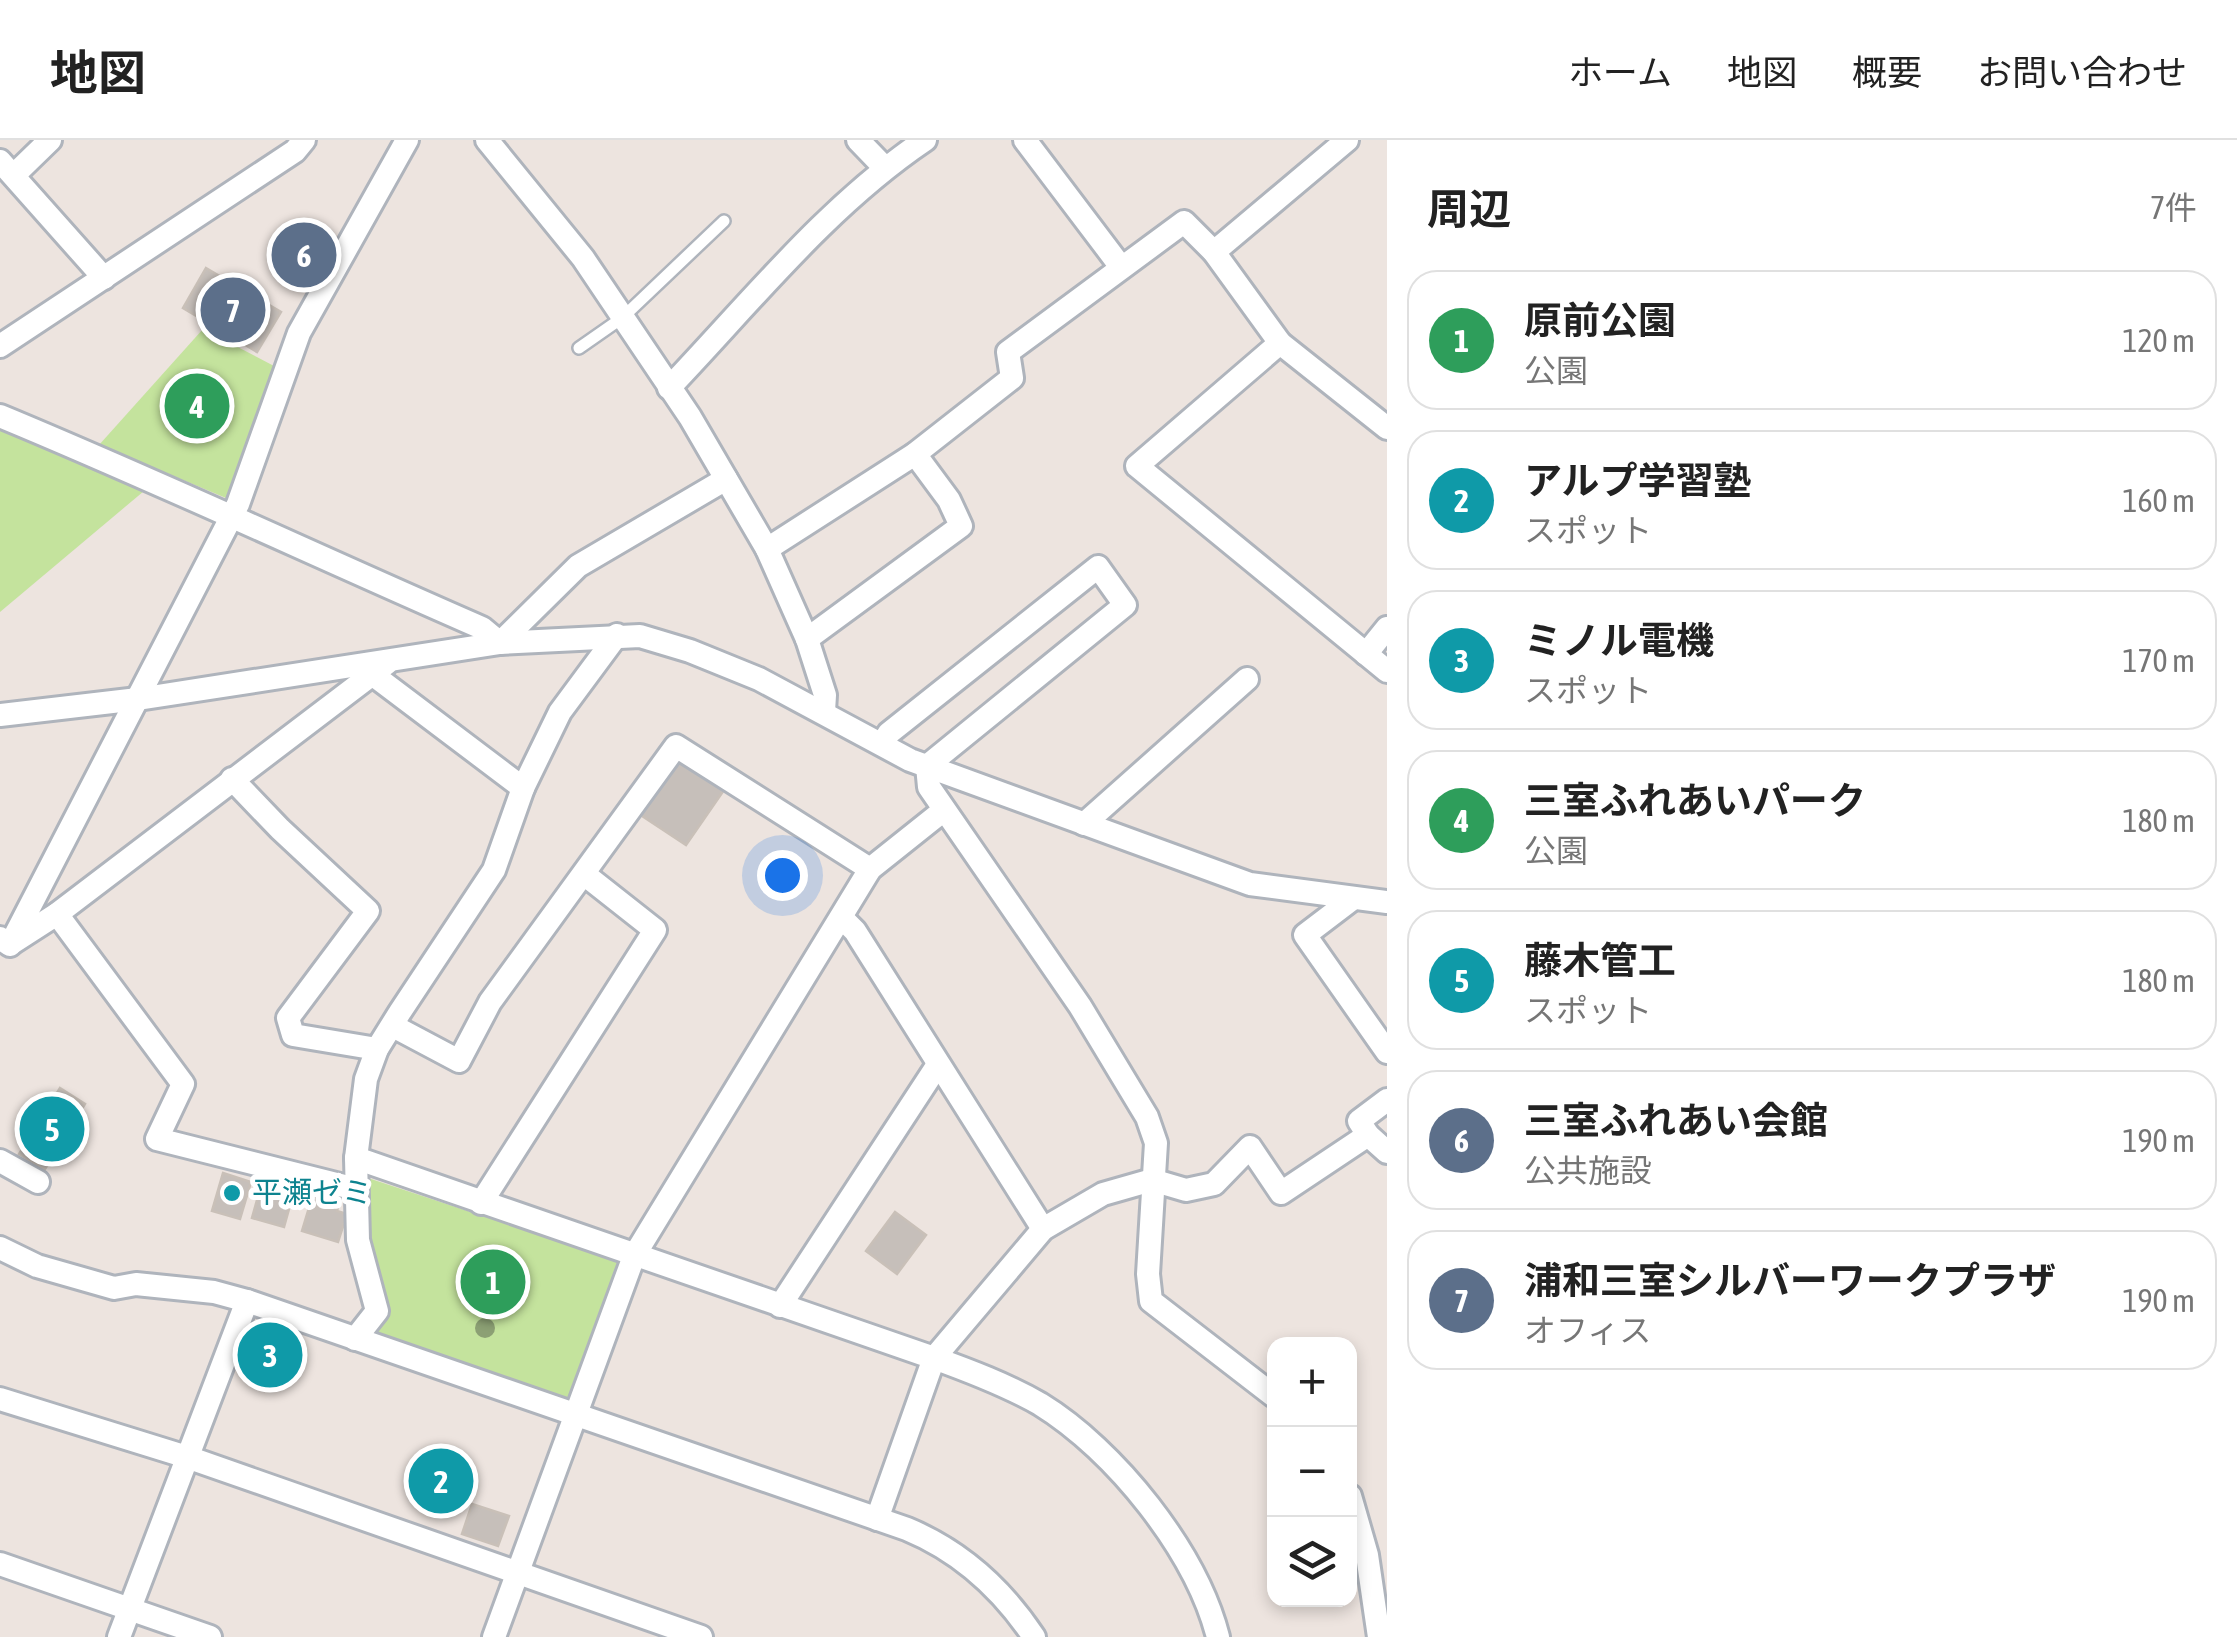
<!DOCTYPE html>
<html lang="ja">
<meta charset="utf-8">
<style>
:root{--surface:#fff;--page:#f2f2f2;--text:#222;--muted:#767676;--line:#e0e0e0;--accent:#438bf7}
body{margin:0;font-family:"Asap Condensed","Noto Sans JP",sans-serif;background:var(--page);color:var(--text)}
.controls{position:absolute;right:30px;bottom:30px;display:grid;overflow:hidden;border-radius:20px;box-shadow:0 5px 15px #0003}
.controls button{width:90px;height:90px;display:grid;place-items:center;padding:0;border:0;border-bottom:2px solid var(--line);background:var(--surface);color:var(--text);font:50px sans-serif}
.you{position:absolute;left:782px;top:735px;width:35px;height:35px;margin:-25px;border:8px solid #fff;border-radius:50%;background:#1a73e8;box-shadow:0 0 0 15px #1a73e833}
.badge{display:grid;place-items:center;width:65px;height:65px;border-radius:50%;background:var(--accent);color:#fff;font-size:32px;font-weight:700}
.pin{position:absolute;translate:-50% -50%;border:5px solid #fff;box-shadow:0 2px 10px #0006}
.list{margin:0;padding:0;list-style:none}
h2{display:flex;justify-content:space-between;align-items:center;height:130px;margin:0;padding:0 40px;font-size:42px}
h2 small{font-size:32px;font-weight:400;color:var(--muted)}
.list li{display:grid;grid-template-columns:65px 1fr auto;gap:30px;align-items:center;box-sizing:border-box;height:140px;margin:0 20px 20px;padding:0 20px;border:2px solid var(--line);border-radius:30px}
.list b{display:block;font-size:38px;white-space:nowrap}
.list p{margin:0;font-size:32px;white-space:nowrap;color:var(--muted)}
.list em{font-size:32px;font-style:normal;color:var(--muted)}
.icon{flex:none;width:55px;height:55px;fill:none;stroke:currentColor;stroke-width:2;stroke-linecap:round;stroke-linejoin:round}
.map{position:relative;flex:none;width:1387px;height:1497px;overflow:hidden}
header{display:flex;align-items:center;gap:60px;box-sizing:border-box;height:140px;padding:0 50px;background:var(--surface);border-bottom:2px solid var(--line)}
header strong{font-size:48px}
nav{display:flex;gap:55px;margin-inline-start:auto;font-size:35px}
main{display:flex}
aside{flex:1;background:var(--surface)}
.map>svg:first-child{display:block}
.green{fill:#c4e39d}
.building{fill:#c6bfba;stroke:#c9c0b8;stroke-width:2.5}
.lines{fill:none;stroke-linecap:round;stroke-linejoin:round}
.lane-casing{stroke:#afb4bc;stroke-width:16}
.street-casing{stroke:#afb4bc;stroke-width:28}
.lane{stroke:#fff;stroke-width:11}
.street{stroke:#fff;stroke-width:22}
.tree{fill:#8ca074}
.culture-dot{fill:#0f9aa8;stroke:#fff;stroke-width:4}
.labels{text-anchor:middle;stroke-width:10;stroke-linejoin:round;paint-order:stroke}
.culture-label{font-size:30px;fill:#0d838f;stroke:#fff;text-anchor:start}
</style>
<header>
<strong>地図</strong>
<nav><a>ホーム</a><a>地図</a><a>概要</a><a>お問い合わせ</a></nav>
</header>
<main>
<div class="map">
<svg width="1387" height="1497" viewBox="0 0 1387 1497">
<rect width="100%" height="100%" fill="#ede4df"/>
<g class="green">
<path d="M203,189L274,226L226,358L99,305Z"/>
<path d="M0,283L144,351L0,472Z"/>
<path d="M365,1037L619,1121L572,1260L366,1198Z"/>
</g>
<g class="building">
<path d="M292,89L327,107L311,138L276,121Z"/>
<path d="M206,128L281,172L257,212L183,168Z"/>
<path d="M682,617L726,647L686,705L639,674Z"/>
<path d="M60,948L85,964L45,1029L19,1014Z"/>
<path d="M223,1033L251,1042L240,1079L212,1071Z"/>
<path d="M262,1042L294,1051L284,1087L252,1078Z"/>
<path d="M314,1051L340,1060L337,1071L347,1074L338,1102L302,1091Z"/>
<path d="M895,1072L926,1095L897,1134L866,1111Z"/>
<path d="M277,1191L275,1197L297,1204L285,1237L262,1228L260,1234L243,1226L251,1202Z"/>
<path d="M434,1314L464,1326L448,1369L418,1357Z"/>
<path d="M472,1364L509,1376L498,1406L462,1394Z"/>
</g>
<g class="lines">
<defs>
<path id="lane" d="M579,208L622,178L724,81"/>
<g id="street">
<path d="M487,0L583,118L690,277L767,409L807,499L825,555L824,571"/>
<path d="M858,0L884,27"/>
<path d="M1025,0L1121,127"/>
<path d="M0,21L104,138"/>
<path d="M14,35L50,0"/>
<path d="M1214,112L1347,0"/>
<path d="M1280,203L1137,326L1387,531"/>
<path d="M0,206L295,11L304,0"/>
<path d="M669,248C750,163 827,66 925,0"/>
<path d="M0,276C162,343 321,418 482,488L500,503L640,496L690,511L759,539L910,620L1250,744L1387,762"/>
<path d="M767,409L915,314L1012,238L1008,212L1184,82L1214,112L1280,203L1387,288"/>
<path d="M807,499L961,386L949,360L915,314"/>
<path d="M1366,514L1387,488"/>
<path d="M372,534L523,648"/>
<path d="M0,575L138,559L500,503L578,426L726,339"/>
<path d="M882,604L889,593L1098,427L1125,465L927,626L929,647L1080,866L1147,977L1156,1003L1148,1134L1151,1161L1274,1256"/>
<path d="M232,639L280,689L368,771L288,878L293,895L377,909"/>
<path d="M1084,684L1247,539"/>
<path d="M1351,760L1305,795L1387,912"/>
<path d="M57,774L183,944L157,999L356,1049"/>
<path d="M842,778L855,791L1043,1089"/>
<path d="M0,798L10,805L238,364L299,193L407,0"/>
<path d="M12,803L57,774L387,523"/>
<path d="M393,886L459,921L490,862L676,606L870,729"/>
<path d="M1368,995L1359,981L1387,960"/>
<path d="M356,1018L934,1218C970,1231 1007,1245 1040,1264C1115,1310 1196,1411 1218,1497"/>
<path d="M0,1021L38,1042"/>
<path d="M481,1063L655,790L584,734"/>
<path d="M0,1108L37,1126L114,1148L136,1144L214,1152L247,1161L907,1389C960,1411 1002,1449 1034,1497"/>
<path d="M780,1166L937,926"/>
<path d="M355,1199L377,1171L358,1100L356,1018L366,939L377,909L400,872L494,730L523,648L560,572L617,495"/>
<path d="M0,1259L187,1317L701,1497"/>
<path d="M1350,1356L1367,1415L1379,1497"/>
<path d="M877,1379L934,1218L1043,1089L1103,1054L1152,1040L1186,1050L1214,1044L1250,1007L1281,1053L1368,995L1387,1012"/>
<path d="M0,1424L210,1497"/>
<path d="M119,1497L247,1161"/>
<path d="M494,1497L634,1116L870,729L944,670"/>
</g>
</defs>
<use href="#lane" class="lane-casing"/>
<use href="#street" class="street-casing"/>
<use href="#lane" class="lane"/>
<use href="#street" class="street"/>
</g>
<g class="tree">
<circle cx="488" cy="1153" r="10"/>
<circle cx="485" cy="1188" r="10"/>
</g>
<circle class="culture-dot" cx="232" cy="1053" r="10"/>
<g class="labels">
<g class="culture-label">
<text x="252" y="1063">平瀬ゼミ</text>
</g>
</g>
</svg>
<div class="controls">
<button>+</button>
<button>−</button>
<button><svg class="icon" aria-label="layers" viewBox="0 0 24 24"><path d="M12 4l9 5-9 5-9-5zM3 14l9 5 9-5"/></svg></button>
</div>
<div class="you"></div>
<div class="pin badge" style="left:493px;top:1142px;background:#2e9e5b">1</div>
<div class="pin badge" style="left:441px;top:1341px;background:#0f9aa8">2</div>
<div class="pin badge" style="left:270px;top:1215px;background:#0f9aa8">3</div>
<div class="pin badge" style="left:197px;top:266px;background:#2e9e5b">4</div>
<div class="pin badge" style="left:52px;top:989px;background:#0f9aa8">5</div>
<div class="pin badge" style="left:304px;top:115px;background:#5c6f8a">6</div>
<div class="pin badge" style="left:233px;top:170px;background:#5c6f8a">7</div>
</div>
<aside>
<h2>周辺<small>7件</small></h2>
<ul class="list">
<li><span class="badge" style="background:#2e9e5b">1</span><div><b>原前公園</b><p>公園</p></div><em>120 m</em></li>
<li><span class="badge" style="background:#0f9aa8">2</span><div><b>アルプ学習塾</b><p>スポット</p></div><em>160 m</em></li>
<li><span class="badge" style="background:#0f9aa8">3</span><div><b>ミノル電機</b><p>スポット</p></div><em>170 m</em></li>
<li><span class="badge" style="background:#2e9e5b">4</span><div><b>三室ふれあいパーク</b><p>公園</p></div><em>180 m</em></li>
<li><span class="badge" style="background:#0f9aa8">5</span><div><b>藤木管工</b><p>スポット</p></div><em>180 m</em></li>
<li><span class="badge" style="background:#5c6f8a">6</span><div><b>三室ふれあい会館</b><p>公共施設</p></div><em>190 m</em></li>
<li><span class="badge" style="background:#5c6f8a">7</span><div><b>浦和三室シルバーワークプラザ</b><p>オフィス</p></div><em>190 m</em></li>
</ul>
</aside>
</main>
